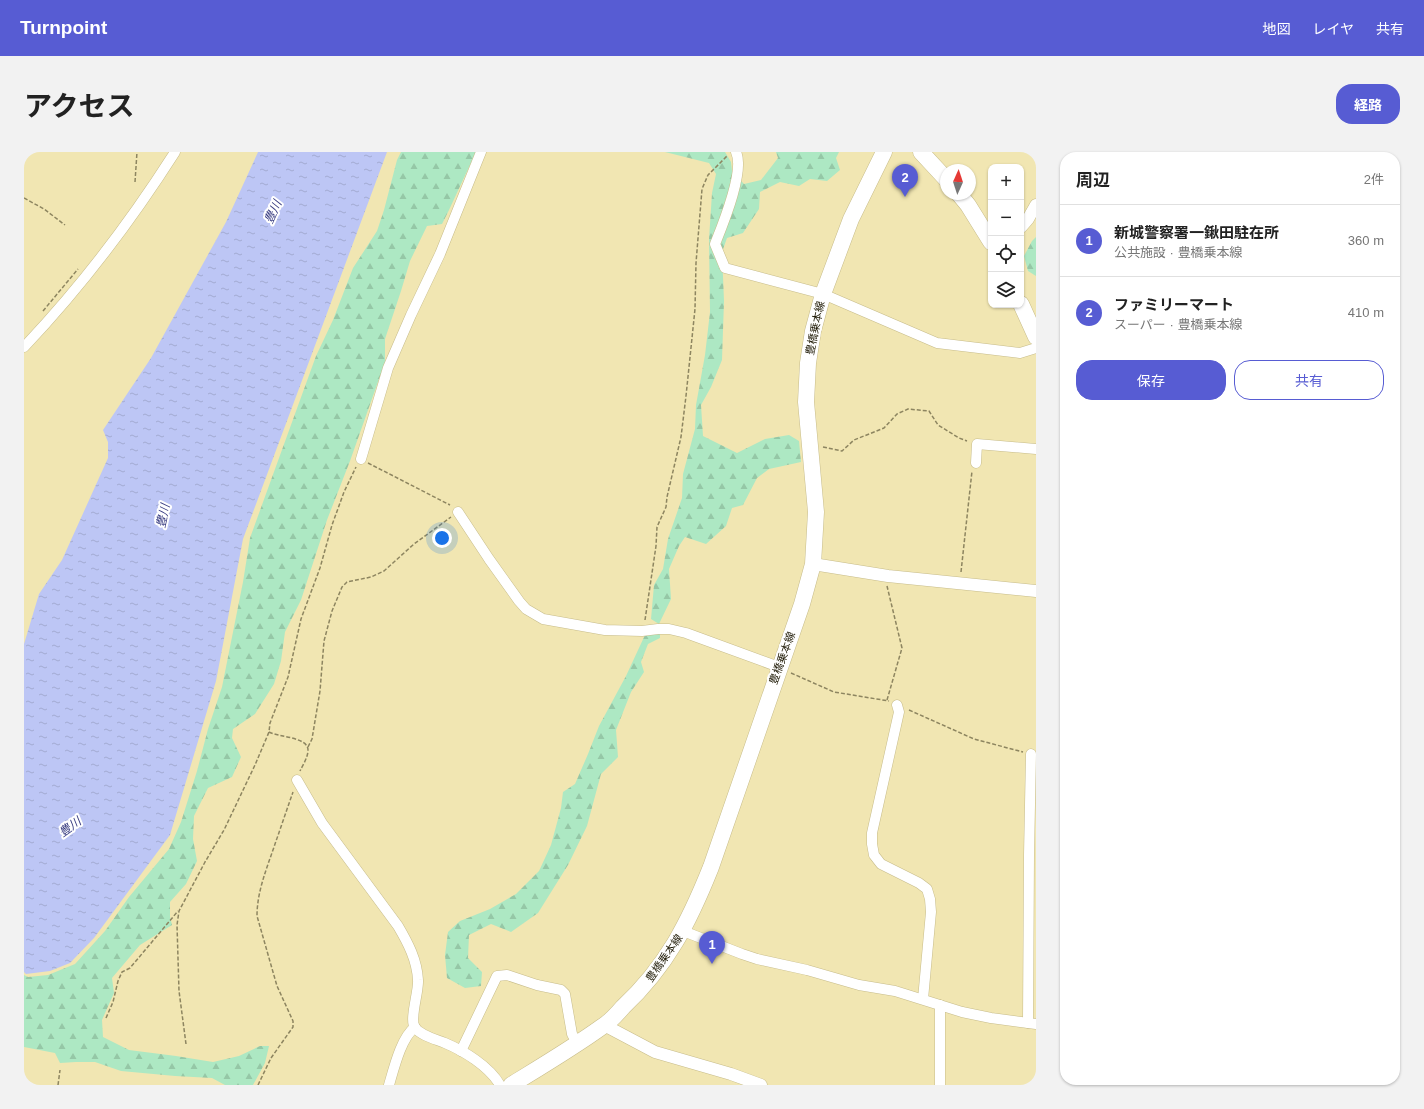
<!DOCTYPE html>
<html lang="ja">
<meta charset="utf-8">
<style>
:root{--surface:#fff;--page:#f2f2f2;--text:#222;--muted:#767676;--line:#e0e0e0;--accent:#575cd3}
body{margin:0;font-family:Arial,"Noto Sans JP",sans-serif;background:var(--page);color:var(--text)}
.controls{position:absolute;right:12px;top:12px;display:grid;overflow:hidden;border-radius:8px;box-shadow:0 1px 3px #0004}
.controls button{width:36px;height:36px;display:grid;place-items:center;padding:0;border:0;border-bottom:1px solid var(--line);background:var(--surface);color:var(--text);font:20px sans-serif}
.compass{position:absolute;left:916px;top:12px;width:36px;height:36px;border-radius:50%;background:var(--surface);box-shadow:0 1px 3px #0004;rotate:3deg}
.you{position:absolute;left:418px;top:386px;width:14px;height:14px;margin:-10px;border:3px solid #fff;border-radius:50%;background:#1a73e8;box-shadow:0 0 0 6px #1a73e833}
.badge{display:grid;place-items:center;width:26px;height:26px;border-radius:50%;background:var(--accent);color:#fff;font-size:13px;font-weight:700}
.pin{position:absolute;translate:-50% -33px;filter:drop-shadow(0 1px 2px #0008)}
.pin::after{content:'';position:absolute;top:21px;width:14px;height:12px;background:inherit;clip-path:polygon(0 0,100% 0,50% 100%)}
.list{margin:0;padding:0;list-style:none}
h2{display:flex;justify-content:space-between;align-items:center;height:52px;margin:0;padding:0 16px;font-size:17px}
h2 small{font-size:13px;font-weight:400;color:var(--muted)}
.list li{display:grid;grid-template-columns:26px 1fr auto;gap:12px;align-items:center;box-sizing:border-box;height:72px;padding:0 16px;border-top:1px solid var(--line)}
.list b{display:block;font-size:15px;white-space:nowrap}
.list p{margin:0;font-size:13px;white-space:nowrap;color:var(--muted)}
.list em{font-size:13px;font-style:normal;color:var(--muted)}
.actions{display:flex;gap:8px;padding:12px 16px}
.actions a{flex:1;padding:9px 0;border:1px solid var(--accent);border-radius:16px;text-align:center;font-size:14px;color:var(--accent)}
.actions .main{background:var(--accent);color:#fff}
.icon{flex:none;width:22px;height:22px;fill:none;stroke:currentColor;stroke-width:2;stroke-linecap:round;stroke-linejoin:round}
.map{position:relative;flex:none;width:1012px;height:933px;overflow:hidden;border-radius:16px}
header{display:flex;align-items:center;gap:24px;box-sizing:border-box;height:56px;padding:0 20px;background:var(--accent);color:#fff}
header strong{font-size:19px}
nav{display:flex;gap:22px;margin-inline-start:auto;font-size:14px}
.intro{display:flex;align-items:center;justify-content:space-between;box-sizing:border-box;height:96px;padding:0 24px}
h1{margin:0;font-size:28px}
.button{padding:10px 18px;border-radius:16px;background:var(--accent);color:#fff;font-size:14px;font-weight:700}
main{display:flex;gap:24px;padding:0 24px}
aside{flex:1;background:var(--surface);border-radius:16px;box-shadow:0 1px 3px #0004}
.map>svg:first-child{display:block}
.forest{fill:url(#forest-firs)}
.water{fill:url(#water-ripples)}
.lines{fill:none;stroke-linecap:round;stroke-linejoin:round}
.minor-casing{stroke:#c7bc8a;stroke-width:11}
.tertiary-casing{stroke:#c7bc8a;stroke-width:13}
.primary-casing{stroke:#c7bc8a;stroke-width:17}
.trunk-casing{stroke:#c7bc8a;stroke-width:17}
.path{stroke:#8d8560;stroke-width:1.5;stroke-dasharray:4 2;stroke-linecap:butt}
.minor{stroke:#fff;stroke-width:10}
.tertiary{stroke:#fff;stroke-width:12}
.primary{stroke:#fff;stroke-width:16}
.trunk{stroke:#fff;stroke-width:16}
.labels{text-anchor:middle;stroke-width:4;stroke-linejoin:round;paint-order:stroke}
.street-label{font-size:11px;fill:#221d09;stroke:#fff}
.water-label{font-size:12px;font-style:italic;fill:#383c81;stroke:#fff}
</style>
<header>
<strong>Turnpoint</strong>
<nav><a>地図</a><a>レイヤ</a><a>共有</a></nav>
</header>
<div class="intro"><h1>アクセス</h1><a class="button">経路</a></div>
<main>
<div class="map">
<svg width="1012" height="933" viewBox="0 0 1012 933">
<defs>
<pattern id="forest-firs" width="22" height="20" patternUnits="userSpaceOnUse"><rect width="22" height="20" fill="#ade8c3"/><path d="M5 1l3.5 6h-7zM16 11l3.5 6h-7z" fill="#95c7a6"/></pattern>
<pattern id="water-ripples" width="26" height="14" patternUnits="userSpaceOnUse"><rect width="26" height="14" fill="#bdc6f5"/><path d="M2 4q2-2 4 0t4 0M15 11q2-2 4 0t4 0" fill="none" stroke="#a2aad1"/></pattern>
</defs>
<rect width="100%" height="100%" fill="#f1e6b2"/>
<g class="forest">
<path d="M377,0H452L425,58L418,72L403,74L386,109L377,139L361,187V210L326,309L303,368L277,448L261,480L257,509L250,532L231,562L209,577L208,586L217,605L208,625L184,636L170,664L169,687L173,709L162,732L146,750V765L148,773L116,793L88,826L90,841L78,868L79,885L105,898L152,904L189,910L215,904L236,894H245L241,911L229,933H201L188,926L151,924L97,919L71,910H52L36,911L31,901L0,895V823L4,825L24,823L51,812L81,779L105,745L145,697L157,670L173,619L184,577L198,535L219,430L226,386L292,204L309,168L329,116L353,79L360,58L373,8Z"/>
<path d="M641,0H701L707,10L708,19L720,32L737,28L754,6L752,0H815L812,6L816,18L803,29L786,27L775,34L756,30L736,40L735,57L719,81L703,86L698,100L700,149L698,208L687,235L677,253L679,284L713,301L741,287L765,283L775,289L777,310L745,317L733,326L719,353L708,356L702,374L682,392L661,385L655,394L645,417L647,447L635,472L627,467L630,433L639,417L644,387L658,346L659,322L671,277L672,253L681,203L686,160L685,87L688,41L692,22L685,11Z"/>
<path d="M1012,85V124L1004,119L1000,104L1008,89Z"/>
<path d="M636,481V486L624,492L617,510L620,520L607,540L592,578L594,605L577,622L563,674L544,713L514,761L487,780L467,772L445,783L444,806L458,820L457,834L441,836L423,826L421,803L424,780L436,769L466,757L492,742L515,719L527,693L537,656L539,640L551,632L564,602L575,574L602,524L621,483Z"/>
</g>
<path class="water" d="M234,0H363L219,387L192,529L146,683L70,786L46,811L26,819L2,822L0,820V492L15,442L38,408L84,306V290L79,278L127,206L202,70Z"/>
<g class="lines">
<defs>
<g id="minor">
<path d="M712,0C721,19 699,72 691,92L701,116L799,142L913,191L996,201L1012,196"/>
<path d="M0,195C56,136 107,69 151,0"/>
<path d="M337,307L364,216L387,163L416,102L457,0"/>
<path d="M952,311L953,292L1012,297"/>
<path d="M434,360L465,407L495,449L502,457L519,467L581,478L618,479L634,477H645L662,481L755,515"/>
<path d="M873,553L875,560L848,681V692L850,703L857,712L895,731L903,737L906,747L907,760L899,847"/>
<path d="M273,628L298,671L374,774C384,791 393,808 394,828C395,839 385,868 391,876C398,884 411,887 421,891C440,899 465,914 476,933"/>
<path d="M659,779L718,802L733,807L783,818L835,833L871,839L938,860L967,866L1012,872"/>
<path d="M1004,871L1005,703L1007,602"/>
<path d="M437,899L473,824L483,823L513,833L537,838L541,842L548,882L553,891"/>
<path d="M365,933C370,916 377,886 391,875"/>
<path d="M916,933V853"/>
</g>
<g id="tertiary">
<path d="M997,75L1004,67L1012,53"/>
<path d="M789,412L864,424L1012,439"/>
<path d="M580,873L631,900L707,922L737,933"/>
</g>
<path id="primary" d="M487,933C518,914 550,895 579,874C587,869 593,862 599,855C643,814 665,770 687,715L778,452L789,412L792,360L782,250L784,211L789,179L799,142L827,67L860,0"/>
<g id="trunk">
<path d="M897,0L922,27"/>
<path d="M935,42L944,53L967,90"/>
<path d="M997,152L1012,185"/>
</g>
</defs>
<use href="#minor" class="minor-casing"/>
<use href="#tertiary" class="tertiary-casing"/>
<use href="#primary" class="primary-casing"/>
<use href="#trunk" class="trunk-casing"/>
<g class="path">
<path d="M111,30L113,0"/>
<path d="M0,46L20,57L41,73"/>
<path d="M19,159L54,117"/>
<path d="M799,295L818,299L830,288L860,276L873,262L884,257L905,259L914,273L935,286L943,289"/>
<path d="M344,311L426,353"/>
<path d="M937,420L948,319"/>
<path d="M621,468L632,394L633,375L642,355L643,345L657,285L662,244L671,157L672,111L678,37L684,23L703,4"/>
<path d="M767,521L810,540L865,549"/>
<path d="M863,548L878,496L863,434"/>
<path d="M885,558L950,587L999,600"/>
<path d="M245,580C254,585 284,585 284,598C284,605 279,613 276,619"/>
<path d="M284,595L288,587L296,539L300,489L308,459L318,435L323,430L347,425L360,419L390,392L427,365"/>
<path d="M82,866L89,850L94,829L98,820L106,816L154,759"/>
<path d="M162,892L155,839L153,773L155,759L181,710L200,678L231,613L245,580L246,571L264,525L277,467L296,416L308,373L320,340L332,315"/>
<path d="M34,933L36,918"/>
<path d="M234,933L247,906L269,875V869L253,834L233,764C233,739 243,716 251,692C257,675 263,657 269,640"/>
</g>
<use href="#minor" class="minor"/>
<use href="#tertiary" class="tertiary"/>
<use href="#primary" class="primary"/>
<use href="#trunk" class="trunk"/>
</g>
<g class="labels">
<g class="street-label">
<text transform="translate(791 176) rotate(-78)" y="4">豊橋乗本線</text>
<text transform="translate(758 506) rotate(-70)" y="4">豊橋乗本線</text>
<text transform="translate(640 806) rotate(-55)" y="4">豊橋乗本線</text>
</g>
<g class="water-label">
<text transform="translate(249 60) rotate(-66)" y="4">豊川</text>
<text transform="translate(139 364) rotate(-78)" y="4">豊川</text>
<text transform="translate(46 675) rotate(-36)" y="4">豊川</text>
</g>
</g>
</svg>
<div class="controls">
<button>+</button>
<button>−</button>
<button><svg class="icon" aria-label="locate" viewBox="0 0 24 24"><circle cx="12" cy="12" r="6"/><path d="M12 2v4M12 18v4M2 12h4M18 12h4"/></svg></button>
<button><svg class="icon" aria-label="layers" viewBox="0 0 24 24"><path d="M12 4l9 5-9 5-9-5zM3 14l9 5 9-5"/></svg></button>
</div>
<svg class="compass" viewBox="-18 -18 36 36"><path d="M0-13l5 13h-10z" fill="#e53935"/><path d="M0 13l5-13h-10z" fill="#767676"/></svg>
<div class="you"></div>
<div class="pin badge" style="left:688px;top:812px">1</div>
<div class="pin badge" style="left:881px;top:45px">2</div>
</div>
<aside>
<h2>周辺<small>2件</small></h2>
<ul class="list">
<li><span class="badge">1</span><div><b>新城警察署一鍬田駐在所</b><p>公共施設 · 豊橋乗本線</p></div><em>360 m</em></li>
<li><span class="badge">2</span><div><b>ファミリーマート</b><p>スーパー · 豊橋乗本線</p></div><em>410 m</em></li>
</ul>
<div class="actions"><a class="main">保存</a><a>共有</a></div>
</aside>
</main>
